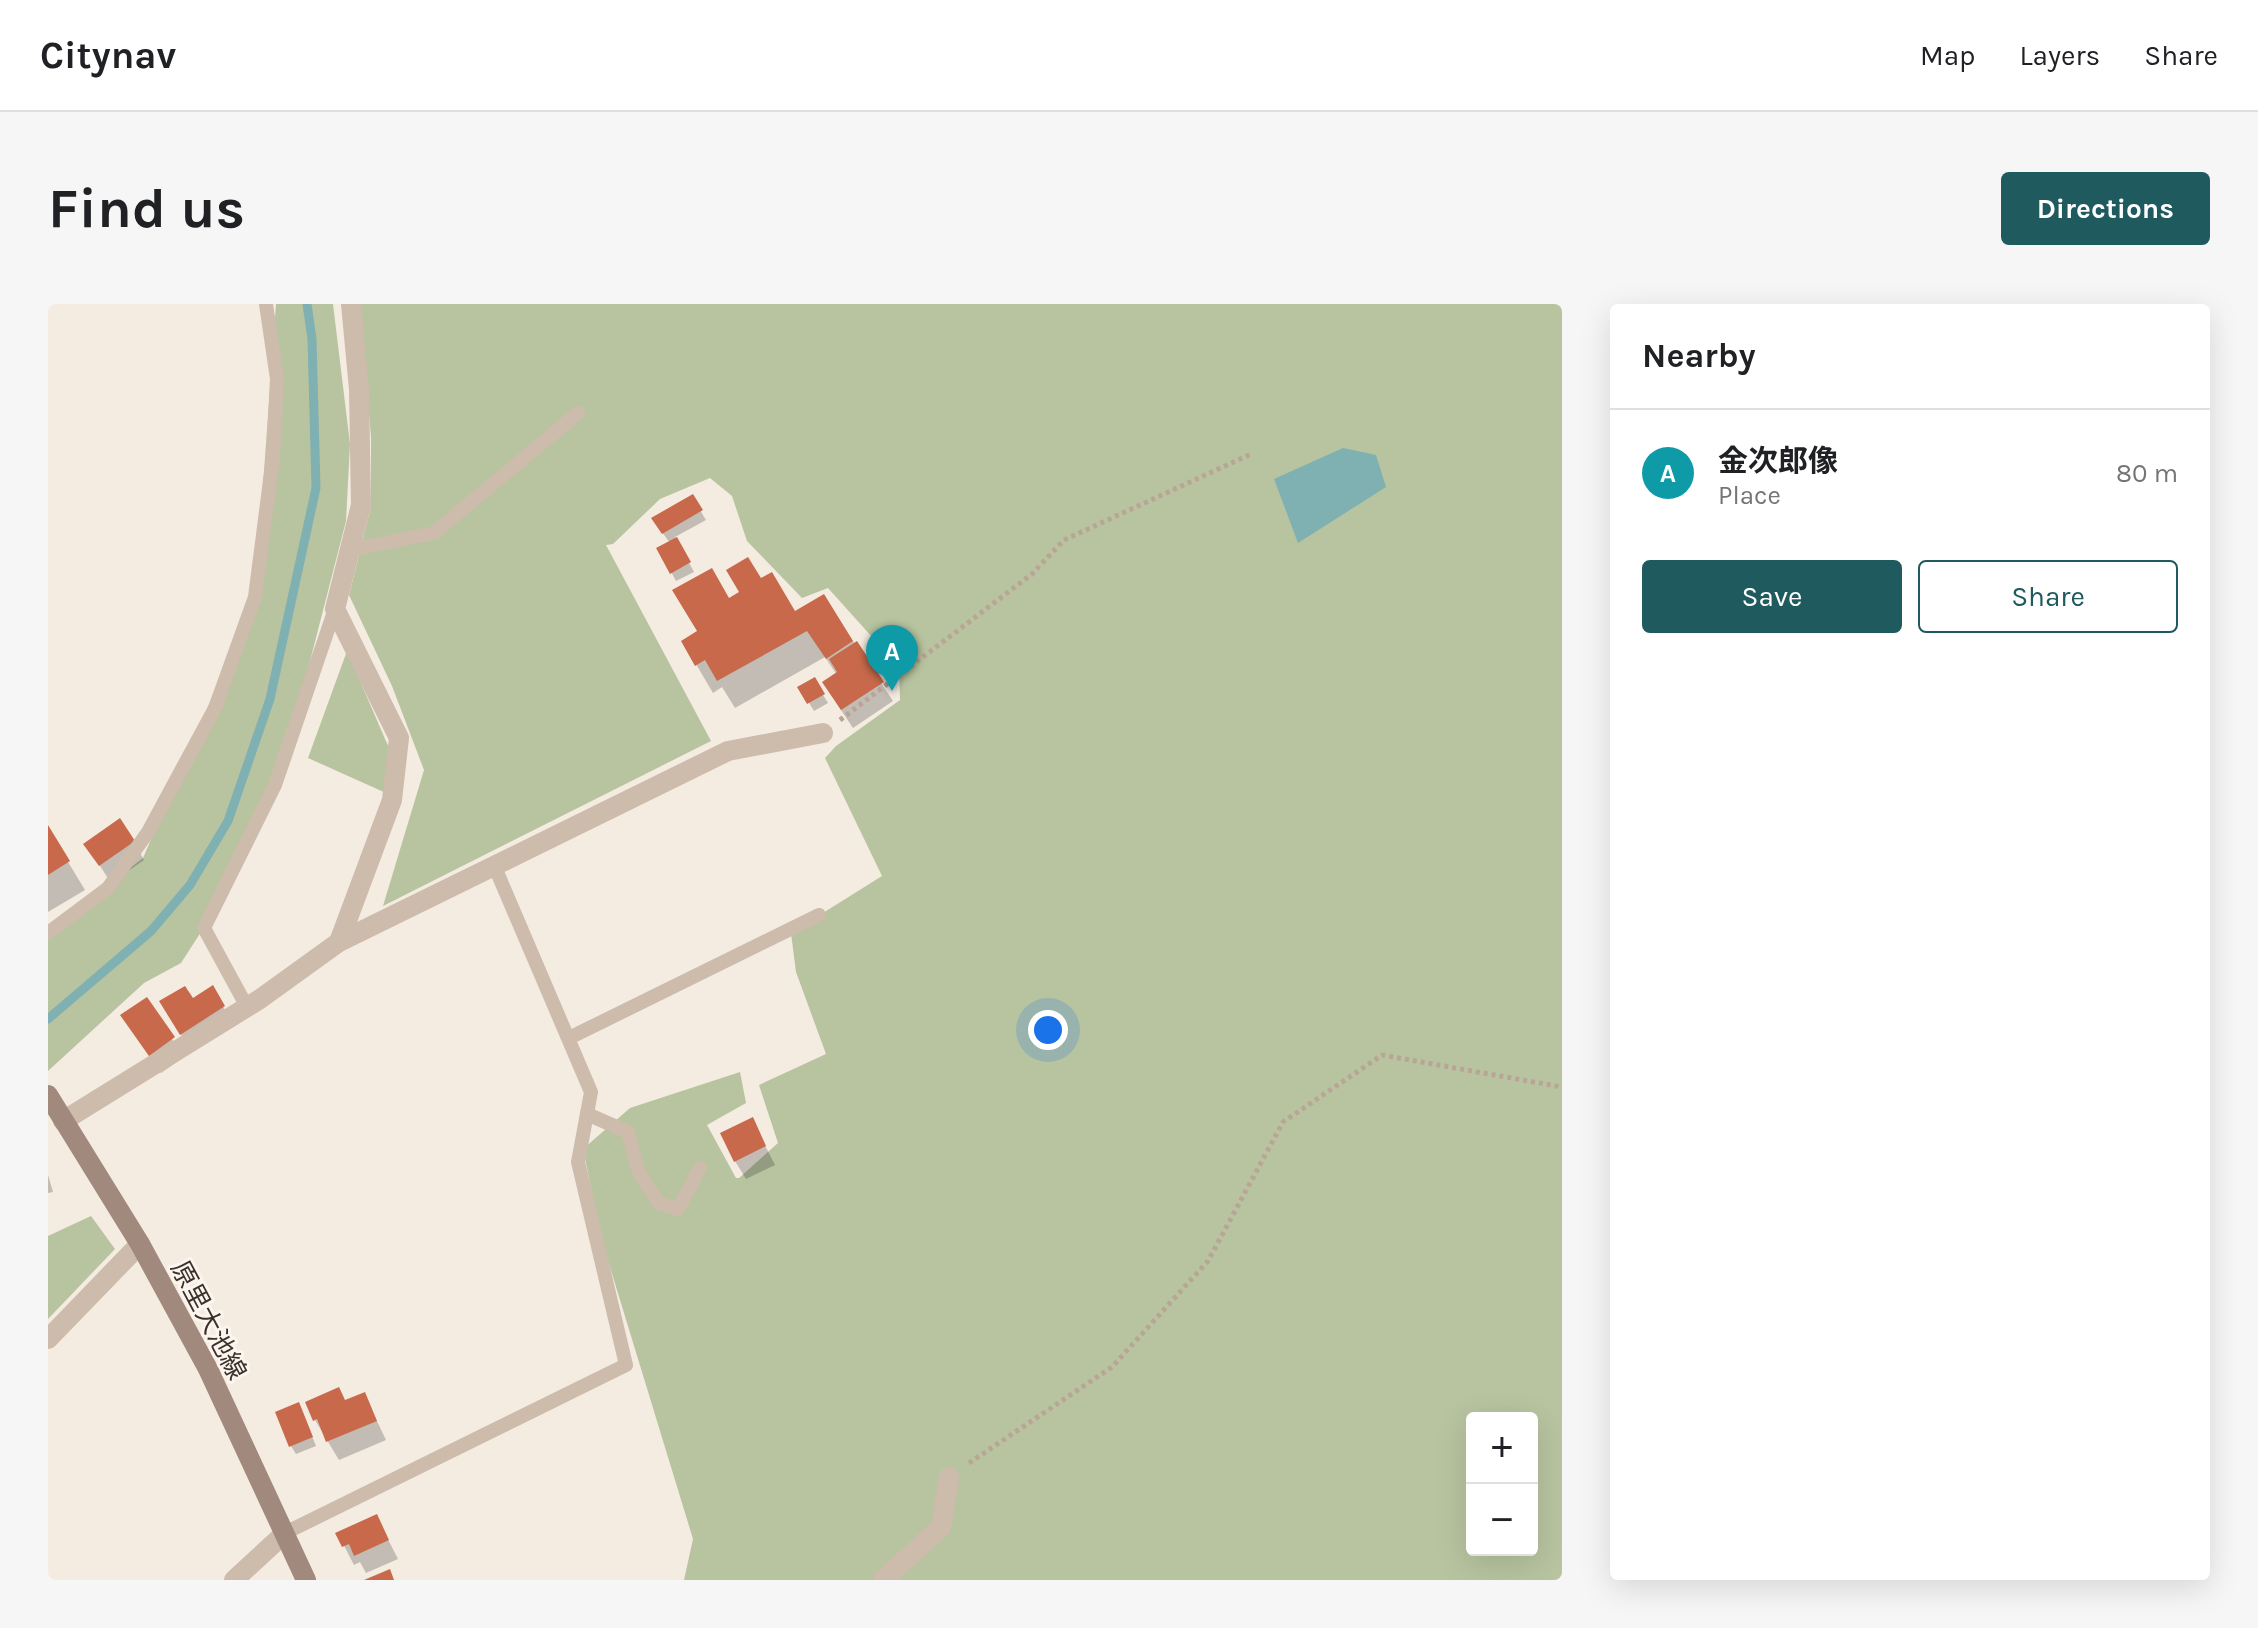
<!DOCTYPE html>
<meta charset="utf-8">
<style>
:root{--surface:#fff;--page:#f6f6f6;--text:#202124;--muted:#757577;--line:#e0e0e0;--accent:#1f5a5e}
body{margin:0;font-family:Karla,"Noto Sans JP",sans-serif;background:var(--page);color:var(--text)}
.controls{position:absolute;right:24px;bottom:24px;display:grid;overflow:hidden;border-radius:8px;box-shadow:0 8px 32px #0002}
.controls button{width:72px;height:72px;display:grid;place-items:center;padding:0;border:0;border-bottom:2px solid var(--line);background:var(--surface);color:var(--text);font:40px sans-serif}
.you{position:absolute;left:1000px;top:726px;width:28px;height:28px;margin:-20px;border:6px solid #fff;border-radius:50%;background:#1a73e8;box-shadow:0 0 0 12px #1a73e833}
.badge{display:grid;place-items:center;width:52px;height:52px;border-radius:50%;background:var(--accent);color:#fff;font-size:26px;font-weight:700}
.pin{position:absolute;translate:-50% -66px;filter:drop-shadow(0 2px 4px #0008)}
.pin::after{content:'';position:absolute;top:42px;width:28px;height:24px;background:inherit;clip-path:polygon(0 0,100% 0,50% 100%)}
.list{margin:0;padding:0;list-style:none}
h2{display:flex;justify-content:space-between;align-items:center;height:104px;margin:0;padding:0 32px;font-size:34px}
h2 small{font-size:26px;font-weight:400;color:var(--muted)}
.list li{display:grid;grid-template-columns:52px 1fr auto;gap:24px;align-items:center;box-sizing:border-box;height:128px;padding:0 32px;border-top:2px solid var(--line)}
.list b{display:block;font-size:30px;white-space:nowrap}
.list p{margin:0;font-size:26px;white-space:nowrap;color:var(--muted)}
.list em{font-size:26px;font-style:normal;color:var(--muted)}
.actions{display:flex;gap:16px;padding:24px 32px}
.actions a{flex:1;padding:18px 0;border:2px solid var(--accent);border-radius:8px;text-align:center;font-size:28px;color:var(--accent)}
.actions .main{background:var(--accent);color:#fff}
.map{position:relative;flex:none;width:1514px;height:1276px;overflow:hidden;border-radius:8px}
header{display:flex;align-items:center;gap:48px;box-sizing:border-box;height:112px;padding:0 40px;background:var(--surface);border-bottom:2px solid var(--line)}
header strong{font-size:38px}
nav{display:flex;gap:44px;margin-inline-start:auto;font-size:28px}
.intro{display:flex;align-items:center;justify-content:space-between;box-sizing:border-box;height:192px;padding:0 48px}
h1{margin:0;font-size:56px}
.button{padding:20px 36px;border-radius:8px;background:var(--accent);color:#fff;font-size:28px;font-weight:700}
main{display:flex;gap:48px;padding:0 48px}
aside{flex:1;background:var(--surface);border-radius:8px;box-shadow:0 8px 32px #0002}
.map>svg:first-child{display:block}
.green{fill:#b8c4a0;fill-rule:evenodd}
.water{fill:#7fb0b2}
.shadow{fill:#0003}
.lines{fill:none;stroke-linecap:round;stroke-linejoin:round}
.stream{stroke:#7fb0b2;stroke-width:9}
.building{fill:#c8694b}
.path{stroke:#b9a596;stroke-width:5;stroke-dasharray:4 4;stroke-linecap:butt}
.lane{stroke:#cdbbac;stroke-width:14}
.street{stroke:#cdbbac;stroke-width:20}
.secondary{stroke:#a18a7d;stroke-width:20}
.labels{text-anchor:middle;stroke-width:6;stroke-linejoin:round;paint-order:stroke}
.street-label{font-size:26px;fill:#3b302b;stroke:#fbf5ee}
</style>
<header>
<strong>Citynav</strong>
<nav><a>Map</a><a>Layers</a><a>Share</a></nav>
</header>
<div class="intro"><h1>Find us</h1><a class="button">Directions</a></div>
<main>
<div class="map">
<svg width="1514" height="1276" viewBox="0 0 1514 1276">
<rect width="100%" height="100%" fill="#f4ebe1"/>
<g class="green">
<path d="M228,0H285L302,140L298,217L233,470L182,583L133,659L96,679L0,767V628L95,554L207,293Z"/>
<path d="M311,0H1514V1276H636L645,1235L554,937L535,845L582,804L692,768L698,799L659,821L688,874H691L730,839L711,781L778,750L748,668L743,629L834,572L777,454L788,442L852,396L851,363L780,284L754,294L699,237L684,192L662,174L612,195L565,240L558,241L663,437L335,602L376,466L344,382L301,291L323,202V133ZM1424,1114H1484V1246H1424Z"/>
<path d="M299,347L344,451L338,489L260,454Z"/>
<path d="M43,912L67,945L0,1015V932Z"/>
</g>
<path class="water" d="M1295,144L1328,151L1338,183L1250,239L1226,175Z"/>
<g class="shadow">
<path d="M644,193L658,216L627,233L646,268L628,277L611,245L622,239L611,224Z"/>
<path d="M712,277L746,309L775,292L845,397L805,424L787,397L789,371L777,353L687,404L674,383L665,389L635,338L651,328L680,296Z"/>
<path d="M766,376L780,399L766,407L752,384Z"/>
<path d="M0,525L37,586L0,608Z"/>
<path d="M86,538L96,556L63,579L38,540Z"/>
<path d="M164,684L186,721L144,748L124,716L144,697Z"/>
<path d="M98,696L136,753L113,769L86,730Z"/>
<path d="M704,816L727,861L698,875L687,857Z"/>
<path d="M0,871L5,888L0,889Z"/>
<path d="M316,1090L338,1136L291,1156L267,1116Z"/>
<path d="M255,1110L268,1142L248,1150L243,1142Z"/>
<path d="M328,1212L350,1255L318,1269L312,1258L306,1261L290,1230Z"/>
</g>
<g class="lines">
<path class="stream" d="M0,715L103,627L142,581L180,517L222,395L268,184L264,35L259,0"/>
</g>
<g class="building">
<path d="M645,190L655,206L614,230L603,214Z"/>
<path d="M629,233L643,258L622,270L608,244Z"/>
<path d="M700,253L713,274L724,268L747,307L776,290L805,337L778,355L759,327L669,377L657,356L647,362L633,337L649,327L624,286L664,264L681,294L691,288L678,266Z"/>
<path d="M809,337L836,378L793,406L774,378L789,368L781,355Z"/>
<path d="M767,373L777,390L759,400L749,383Z"/>
<path d="M72,514L87,537L51,562L35,540Z"/>
<path d="M0,521L22,557L0,571Z"/>
<path d="M165,681L177,702L132,731L111,697L137,682L145,694Z"/>
<path d="M99,693L127,733L101,752L72,711Z"/>
<path d="M705,813L718,842L686,858L672,829Z"/>
<path d="M291,1083L297,1096L317,1088L329,1117L278,1138L269,1115L265,1117L257,1098Z"/>
<path d="M251,1098L265,1133L241,1143L227,1108Z"/>
<path d="M329,1210L341,1236L306,1252L301,1240L294,1243L287,1229Z"/>
<path d="M342,1265L346,1276H316Z"/>
</g>
<g class="lines">
<g class="path">
<path d="M792,416L984,270L1016,236L1203,150"/>
<path d="M921,1159L1064,1063L1160,957L1235,818L1334,751L1514,783"/>
</g>
<g class="lane">
<path d="M302,246L386,229L530,109"/>
<path d="M0,629L60,584L100,528L167,404L207,293L225,153L229,75L218,0"/>
<path d="M199,703L156,624L227,481L287,305"/>
<path d="M521,734L771,611"/>
<path d="M539,810L580,828L591,869L611,899L630,905L652,864"/>
<path d="M237,1229L578,1061L530,858L543,788L446,561"/>
</g>
<g class="street">
<path d="M291,638L344,496L351,434L287,305L313,201L311,85L303,0"/>
<path d="M15,817L212,695L291,638L680,447L775,429"/>
<path d="M0,1035L92,940"/>
<path d="M186,1276L237,1229"/>
<path d="M835,1276L893,1223L901,1173"/>
</g>
<path class="secondary" d="M0,791L92,940L160,1065L258,1276"/>
</g>
<g class="labels">
<g class="street-label">
<text transform="translate(161 1016) rotate(62)" y="9">原里大池線</text>
</g>
</g>
</svg>
<div class="controls">
<button>+</button>
<button>−</button>
</div>
<div class="you"></div>
<div class="pin badge" style="left:844px;top:387px;background:#0f9aa8">A</div>
</div>
<aside>
<h2>Nearby<small></small></h2>
<ul class="list">
<li><span class="badge" style="background:#0f9aa8">A</span><div><b>金次郎像</b><p>Place</p></div><em>80 m</em></li>
</ul>
<div class="actions"><a class="main">Save</a><a>Share</a></div>
</aside>
</main>
